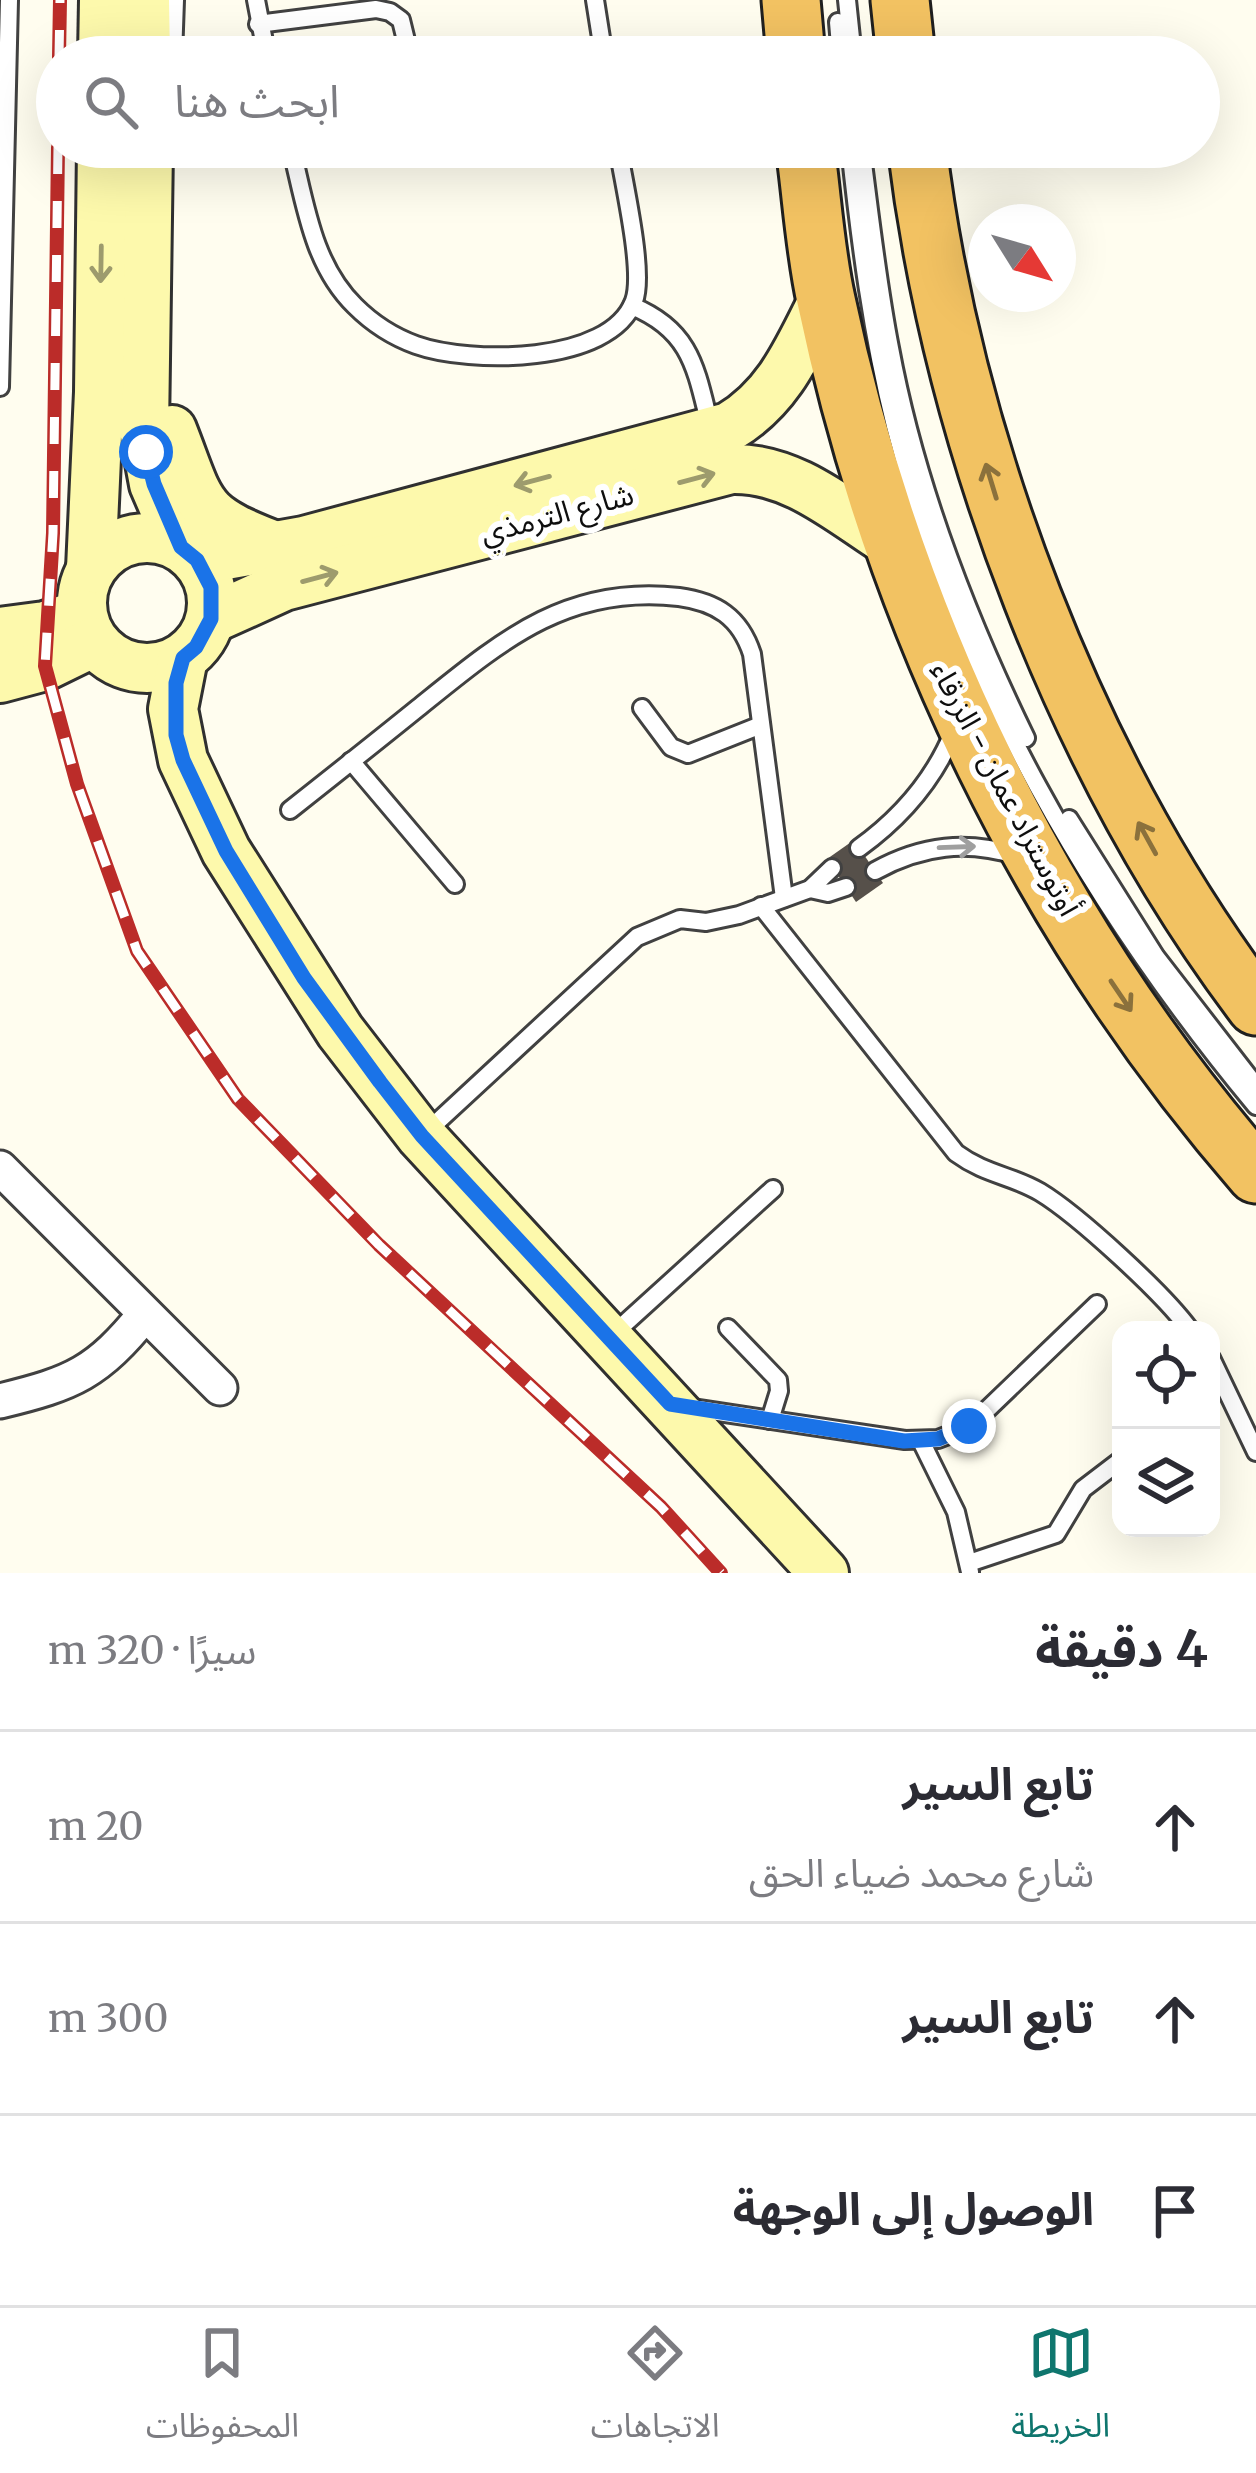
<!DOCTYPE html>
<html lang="ar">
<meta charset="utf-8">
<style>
:root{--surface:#fff;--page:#f2f2f3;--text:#2b2b33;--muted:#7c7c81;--line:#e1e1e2;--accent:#0f766e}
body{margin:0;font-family:Merriweather,"Noto Sans Arabic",serif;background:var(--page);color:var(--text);direction:rtl}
.controls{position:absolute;right:36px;bottom:36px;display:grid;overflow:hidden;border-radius:24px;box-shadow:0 12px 48px #0002}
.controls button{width:108px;height:108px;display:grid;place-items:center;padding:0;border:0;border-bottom:3px solid var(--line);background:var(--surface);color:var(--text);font:60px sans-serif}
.compass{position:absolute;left:968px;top:204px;width:108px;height:108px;border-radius:50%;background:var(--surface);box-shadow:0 12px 48px #0002;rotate:127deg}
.stop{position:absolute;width:36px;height:36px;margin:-27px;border:9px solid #1a73e8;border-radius:50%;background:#fff}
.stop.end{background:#1a73e8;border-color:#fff;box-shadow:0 3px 12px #0008}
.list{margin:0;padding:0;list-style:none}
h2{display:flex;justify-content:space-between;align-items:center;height:156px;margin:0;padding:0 48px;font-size:51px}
h2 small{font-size:39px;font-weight:400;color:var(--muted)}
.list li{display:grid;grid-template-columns:78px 1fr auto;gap:36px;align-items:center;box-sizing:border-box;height:192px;padding:0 48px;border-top:3px solid var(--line)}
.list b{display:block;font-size:45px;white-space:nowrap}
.list p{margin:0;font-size:39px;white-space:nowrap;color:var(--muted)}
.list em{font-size:39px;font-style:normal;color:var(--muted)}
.icon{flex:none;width:66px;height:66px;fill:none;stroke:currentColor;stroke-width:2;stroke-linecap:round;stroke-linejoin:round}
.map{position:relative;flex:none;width:1256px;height:1573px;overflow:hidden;direction:ltr}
.search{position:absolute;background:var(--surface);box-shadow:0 12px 48px #0002;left:36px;right:36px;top:36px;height:132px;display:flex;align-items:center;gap:30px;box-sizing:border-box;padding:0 42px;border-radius:66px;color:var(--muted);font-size:45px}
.sheet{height:732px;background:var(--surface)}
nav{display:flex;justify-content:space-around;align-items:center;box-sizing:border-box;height:168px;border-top:3px solid var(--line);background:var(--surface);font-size:33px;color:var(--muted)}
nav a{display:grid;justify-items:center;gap:6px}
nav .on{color:var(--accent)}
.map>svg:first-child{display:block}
.building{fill:#56504a}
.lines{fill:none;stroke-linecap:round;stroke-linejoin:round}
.service-casing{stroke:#414141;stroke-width:22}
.minor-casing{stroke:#414141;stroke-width:39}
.secondary-casing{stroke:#303030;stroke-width:54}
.trunk-casing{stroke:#1f1f1f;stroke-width:63}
.service{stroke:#fff;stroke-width:16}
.minor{stroke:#fff;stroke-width:33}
.secondary{stroke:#fdf9ac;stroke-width:48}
.trunk{stroke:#f2c262;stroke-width:57}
.rail-casing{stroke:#bb2c29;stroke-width:14}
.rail{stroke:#fff;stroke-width:9;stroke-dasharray:27;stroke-linecap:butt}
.oneway{stroke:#9d9b6d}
.oneway2{stroke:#8b713c}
.oneway3{stroke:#9f9f9f}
.route{stroke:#1a73e8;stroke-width:15}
.labels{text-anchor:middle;stroke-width:12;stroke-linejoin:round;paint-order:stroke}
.street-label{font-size:30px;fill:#0e0e0e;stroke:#fff}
</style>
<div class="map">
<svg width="1256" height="1573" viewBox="0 0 1256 1573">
<rect width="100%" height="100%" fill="#fffdef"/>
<path class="building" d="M854,840L883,883L856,902L827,859Z"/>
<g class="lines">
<defs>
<g id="service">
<path d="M256,0L267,57"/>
<path d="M595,0L604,57"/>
<path d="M847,0L853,57"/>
<path d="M838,22L841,57"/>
<path d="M258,24L376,9L390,12L401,20L410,57"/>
<path d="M173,57L175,0"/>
<path d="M291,147C305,202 312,264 355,306C372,323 394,337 416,345C469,364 610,365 634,301C645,272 623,181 618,147"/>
<path d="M850,147C860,241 872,334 895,426C958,677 1092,908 1256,1106"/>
<path d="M861,148C870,215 877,282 890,348C915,483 966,615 1026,738"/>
<path d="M632,306C693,331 696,371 711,429"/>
<path d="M0,387L9,0"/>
<path d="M642,708L671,747L688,754L761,725"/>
<path d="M351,761L455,884"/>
<path d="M290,810C333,776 376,742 418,708C500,642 566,584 679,597C716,602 740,617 752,654L784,898"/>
<path d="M1069,819L1156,957L1256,1086"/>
<path d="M859,848C902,817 934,780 954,731"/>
<path d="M875,871C922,845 967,840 1018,856"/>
<path d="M810,889L828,893L846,887"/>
<path d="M761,906L956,1153C986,1175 1011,1175 1040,1192C1078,1215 1164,1294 1190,1330"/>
<path d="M422,1136L637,937L680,919L706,922L739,915L810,889L832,868"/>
<path d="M728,1328L778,1380L779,1391L770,1420"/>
<path d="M610,1337L773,1189"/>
<path d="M1211,1358L1256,1452"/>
<path d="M685,1407L905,1440L938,1439L969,1427L1097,1304"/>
<path d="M921,1441L956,1512L970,1572"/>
<path d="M969,1563L1056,1534L1083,1489L1121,1460"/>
</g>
<g id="minor">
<path d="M0,1168L220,1388"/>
<path d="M0,1401C74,1383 97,1373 145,1314"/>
</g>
<g id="secondary">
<path d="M145,0L146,57"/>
<path d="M103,57L104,0"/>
<path d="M148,147L144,430L154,484L181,547"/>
<path d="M172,430C202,506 194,516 278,547"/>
<circle cx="147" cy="603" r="65"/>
<path d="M197,560L304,541L729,427C780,397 799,348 825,297"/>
<path d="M91,569L99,392L102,147"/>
<path d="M211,619L284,586L731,469C793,467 842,512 893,544"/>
<path d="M0,632L45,626L82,614"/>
<path d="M183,658L173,709L183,760L226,851L340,1031L421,1136L824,1573"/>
<path d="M0,678L45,666L94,642"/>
</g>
<g id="trunk">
<path d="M791,0L796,57"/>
<path d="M900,0L906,57"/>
<path d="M805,147C812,197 815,251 826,300C893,620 1041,927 1256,1174"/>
<path d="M917,147C953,443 1076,768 1256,1006"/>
</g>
</defs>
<use href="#service" class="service-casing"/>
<use href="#minor" class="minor-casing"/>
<use href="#secondary" class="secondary-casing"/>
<use href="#trunk" class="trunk-casing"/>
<use href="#service" class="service"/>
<use href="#minor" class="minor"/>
<use href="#secondary" class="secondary"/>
<use href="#trunk" class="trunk"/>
<defs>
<g id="rail">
<path d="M59,57L60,0"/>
<path d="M58,147L53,533L45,666L77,784L137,951L238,1099L379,1245L661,1507L721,1573"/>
</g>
</defs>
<use href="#rail" class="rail-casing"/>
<use href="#rail" class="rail"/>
</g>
<defs><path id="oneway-shaft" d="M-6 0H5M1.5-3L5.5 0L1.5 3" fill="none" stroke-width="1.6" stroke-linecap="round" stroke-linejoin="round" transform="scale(3)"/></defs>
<g class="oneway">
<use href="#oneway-shaft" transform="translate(101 264) rotate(91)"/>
<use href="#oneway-shaft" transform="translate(697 478) rotate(-15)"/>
<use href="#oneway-shaft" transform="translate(532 481) rotate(165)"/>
<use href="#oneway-shaft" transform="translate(320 577) rotate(-15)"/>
</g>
<g class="oneway2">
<use href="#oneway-shaft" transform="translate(991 481) rotate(-107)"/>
<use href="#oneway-shaft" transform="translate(1147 838) rotate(-119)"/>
<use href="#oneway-shaft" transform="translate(1121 996) rotate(56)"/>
</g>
<use class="oneway3" href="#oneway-shaft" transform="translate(957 847) rotate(-2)"/>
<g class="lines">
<path class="route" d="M146,452L154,484L181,547L197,560L211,587V619L196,647L183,658L176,683V735L183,760L226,851L304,978L380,1082L422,1136L670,1404L904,1441L938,1439L969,1426"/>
</g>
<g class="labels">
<g class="street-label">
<text transform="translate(557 514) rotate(-15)" y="10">شارع الترمذي</text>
<text transform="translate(1005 789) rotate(62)" y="10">أوتوستراد عمان - الزرقاء</text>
</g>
</g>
</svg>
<div class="controls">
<button><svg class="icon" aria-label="locate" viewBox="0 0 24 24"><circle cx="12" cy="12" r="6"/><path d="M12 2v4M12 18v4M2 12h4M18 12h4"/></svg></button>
<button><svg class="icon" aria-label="layers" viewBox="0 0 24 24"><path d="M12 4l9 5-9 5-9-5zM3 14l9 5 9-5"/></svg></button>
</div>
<svg class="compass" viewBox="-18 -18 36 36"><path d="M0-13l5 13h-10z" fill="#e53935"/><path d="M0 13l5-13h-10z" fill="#7c7c81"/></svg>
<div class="stop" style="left:146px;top:452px"></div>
<div class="stop end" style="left:969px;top:1426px"></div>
<div class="search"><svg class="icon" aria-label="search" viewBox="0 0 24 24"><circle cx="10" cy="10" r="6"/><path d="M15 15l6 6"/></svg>ابحث هنا</div>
</div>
<section class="sheet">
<h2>4 دقيقة<small>سيرًا · 320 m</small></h2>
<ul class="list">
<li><svg class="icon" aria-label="ahead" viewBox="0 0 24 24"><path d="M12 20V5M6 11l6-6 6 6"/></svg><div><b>تابع السير</b><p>شارع محمد ضياء الحق</p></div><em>20 m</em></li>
<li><svg class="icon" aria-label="ahead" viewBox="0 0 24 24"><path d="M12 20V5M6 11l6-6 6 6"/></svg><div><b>تابع السير</b></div><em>300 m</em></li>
<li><svg class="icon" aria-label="arrive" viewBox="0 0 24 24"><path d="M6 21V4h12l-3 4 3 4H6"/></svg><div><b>الوصول إلى الوجهة</b></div></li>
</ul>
</section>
<nav>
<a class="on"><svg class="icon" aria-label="map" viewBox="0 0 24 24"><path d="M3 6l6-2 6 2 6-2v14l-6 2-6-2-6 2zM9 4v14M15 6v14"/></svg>الخريطة</a>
<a><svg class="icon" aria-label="directions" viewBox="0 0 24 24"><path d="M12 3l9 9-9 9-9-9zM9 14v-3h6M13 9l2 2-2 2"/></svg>الاتجاهات</a>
<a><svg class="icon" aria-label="saved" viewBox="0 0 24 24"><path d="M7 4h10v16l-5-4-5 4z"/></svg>المحفوظات</a>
</nav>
